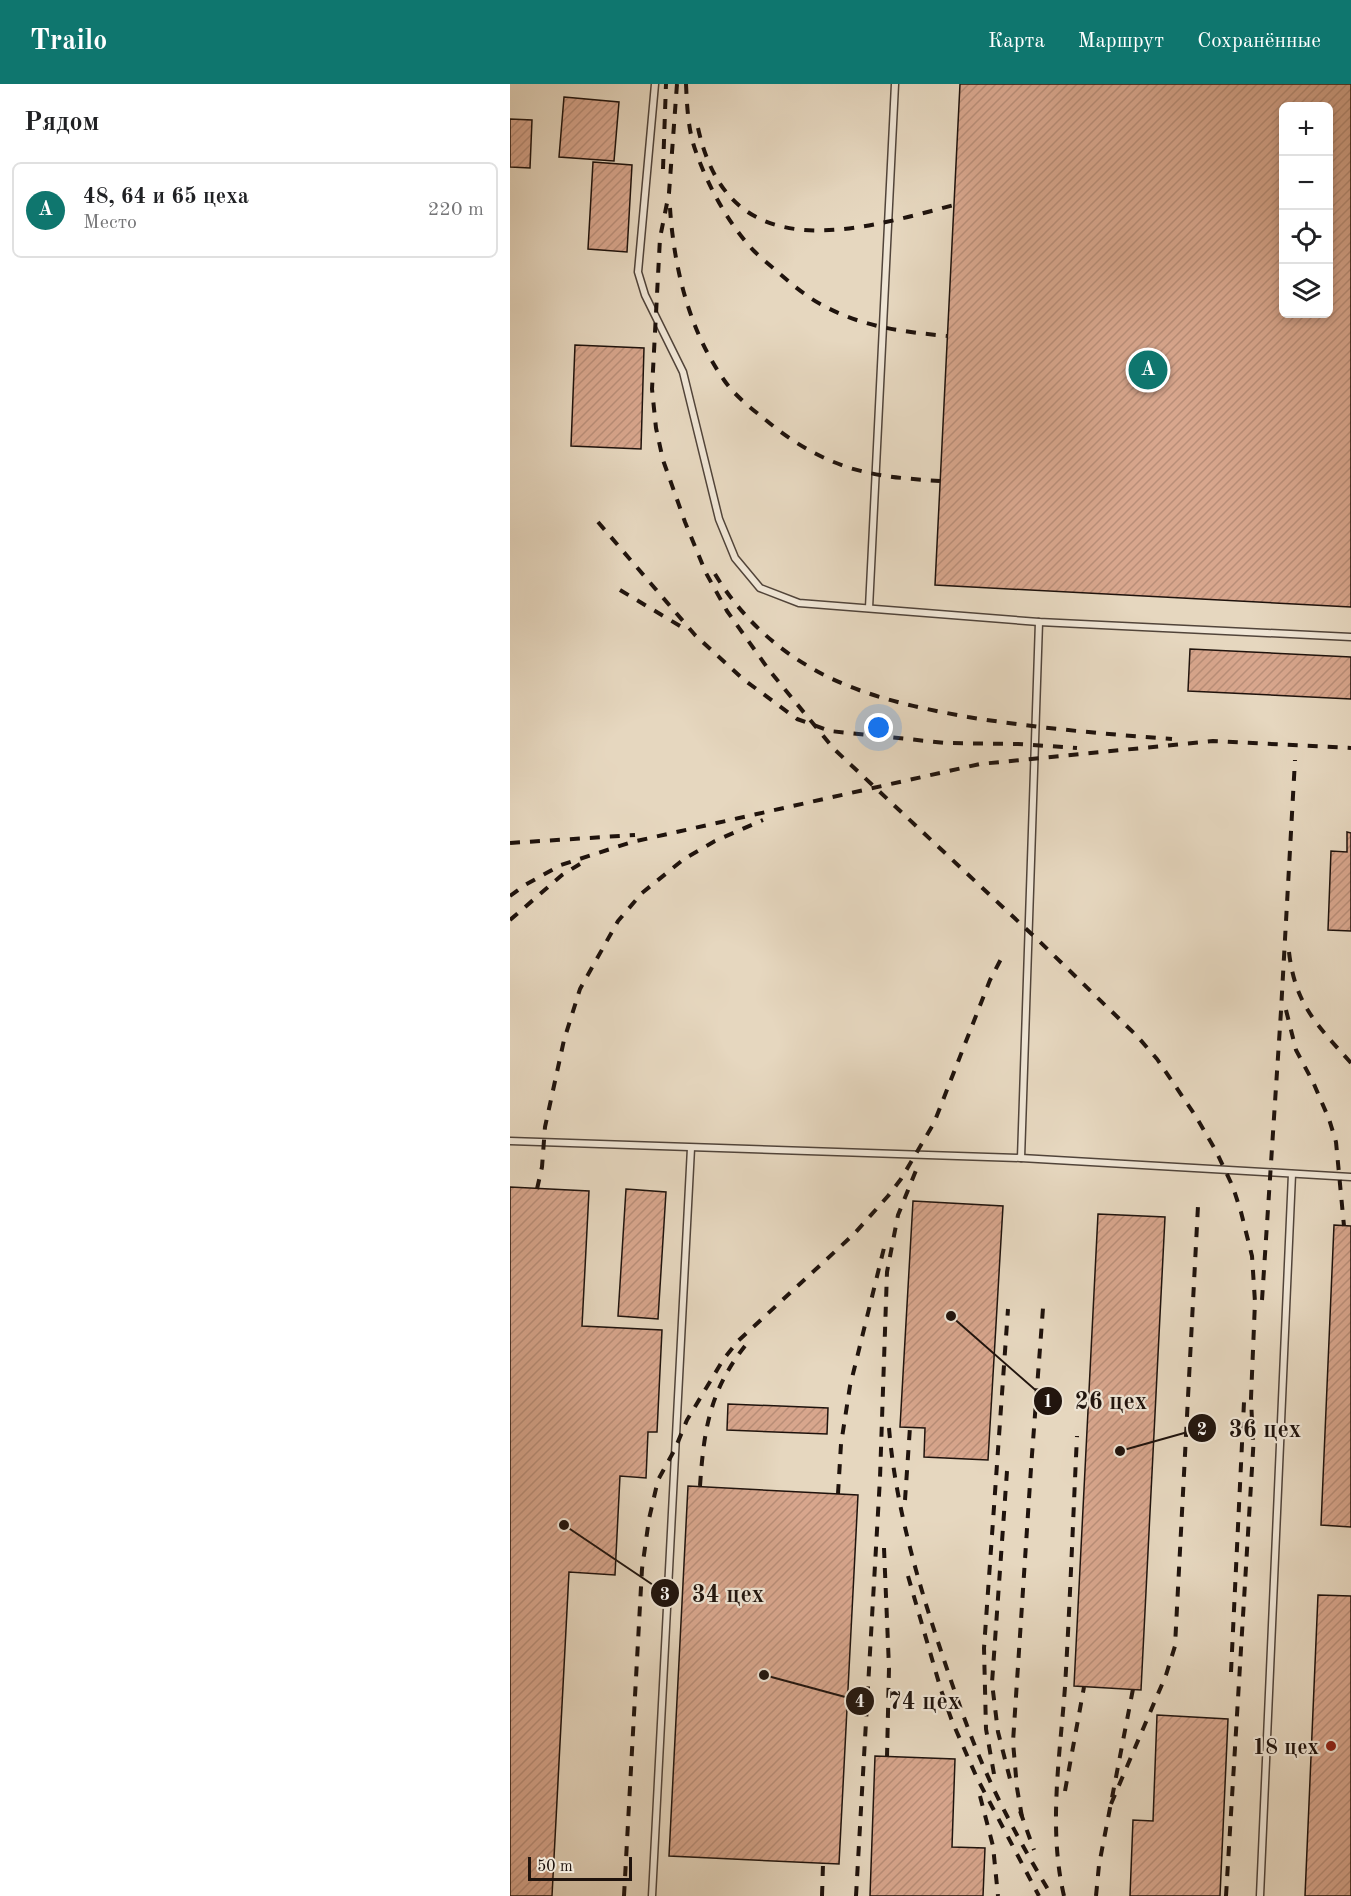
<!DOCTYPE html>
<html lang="ru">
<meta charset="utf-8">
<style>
:root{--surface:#fff;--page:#f6f6f6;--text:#202124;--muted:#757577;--line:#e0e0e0;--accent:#0f766e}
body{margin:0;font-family:"Old Standard TT",serif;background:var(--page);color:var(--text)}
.controls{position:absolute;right:18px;top:18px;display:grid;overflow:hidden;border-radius:9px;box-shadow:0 3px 9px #0003}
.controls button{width:54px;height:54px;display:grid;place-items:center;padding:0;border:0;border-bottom:2px solid var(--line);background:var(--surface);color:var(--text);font:30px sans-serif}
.scale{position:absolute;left:18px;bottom:15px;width:104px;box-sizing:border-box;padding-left:6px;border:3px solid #1f130d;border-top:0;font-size:16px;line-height:21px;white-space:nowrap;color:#1f130d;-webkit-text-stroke:4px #efe5d5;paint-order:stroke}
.you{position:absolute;left:369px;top:644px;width:21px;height:21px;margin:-15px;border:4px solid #fff;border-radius:50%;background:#1a73e8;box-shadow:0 0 0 9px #1a73e833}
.badge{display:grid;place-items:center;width:39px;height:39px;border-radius:50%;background:var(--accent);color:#fff;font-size:20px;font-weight:700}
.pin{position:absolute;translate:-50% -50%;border:3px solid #fff;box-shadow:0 2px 6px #0006}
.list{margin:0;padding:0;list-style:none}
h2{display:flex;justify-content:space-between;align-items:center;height:78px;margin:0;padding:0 24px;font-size:26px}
h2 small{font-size:20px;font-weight:400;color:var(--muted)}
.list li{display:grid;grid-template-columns:39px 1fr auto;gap:18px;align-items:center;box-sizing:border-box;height:96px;margin:0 12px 12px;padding:0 12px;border:2px solid var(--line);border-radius:9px}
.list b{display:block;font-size:22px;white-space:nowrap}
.list p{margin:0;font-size:20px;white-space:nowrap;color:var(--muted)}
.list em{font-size:20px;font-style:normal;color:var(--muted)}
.icon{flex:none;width:33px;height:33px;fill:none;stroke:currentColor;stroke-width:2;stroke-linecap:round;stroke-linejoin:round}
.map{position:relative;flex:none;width:841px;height:1812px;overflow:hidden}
header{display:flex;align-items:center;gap:36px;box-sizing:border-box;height:84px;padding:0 30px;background:var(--accent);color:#fff}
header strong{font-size:28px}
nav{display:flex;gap:33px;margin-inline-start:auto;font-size:21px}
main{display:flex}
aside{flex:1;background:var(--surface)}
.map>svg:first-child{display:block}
.building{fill:url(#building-hatch);stroke:#1f130d;stroke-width:1.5;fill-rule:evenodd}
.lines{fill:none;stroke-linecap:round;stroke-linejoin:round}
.service-casing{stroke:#51443a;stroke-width:9}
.service{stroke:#efe5d5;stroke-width:6}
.rail{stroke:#1f130d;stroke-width:4;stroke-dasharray:10 10;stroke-linecap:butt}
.poi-dot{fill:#8f2418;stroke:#efe5d5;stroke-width:2}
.labels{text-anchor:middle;stroke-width:4.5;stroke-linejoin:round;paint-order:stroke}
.poi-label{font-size:22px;font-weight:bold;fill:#1f130d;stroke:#efe5d5;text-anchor:end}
.leader{fill:none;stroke:#1f130d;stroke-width:2}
.callout-dot{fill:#1f130d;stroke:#efe5d5;stroke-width:2}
.mark-label{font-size:18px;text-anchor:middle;font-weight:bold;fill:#fff}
.callout-label{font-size:24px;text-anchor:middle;font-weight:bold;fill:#1f130d;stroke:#efe5d5;stroke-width:4.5;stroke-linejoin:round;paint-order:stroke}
</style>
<header>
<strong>Trailo</strong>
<nav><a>Карта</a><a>Маршрут</a><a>Сохранённые</a></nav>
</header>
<main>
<aside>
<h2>Рядом<small></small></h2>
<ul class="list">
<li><span class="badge">A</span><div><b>48, 64 и 65 цеха</b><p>Место</p></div><em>220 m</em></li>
</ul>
</aside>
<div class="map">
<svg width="841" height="1812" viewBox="0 0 841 1812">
<defs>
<pattern id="building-hatch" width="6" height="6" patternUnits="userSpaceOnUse" patternTransform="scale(1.5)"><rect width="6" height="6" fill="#d8a68d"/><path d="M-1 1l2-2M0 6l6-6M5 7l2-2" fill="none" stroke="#b98e78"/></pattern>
</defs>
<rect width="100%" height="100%" fill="#e6d7bf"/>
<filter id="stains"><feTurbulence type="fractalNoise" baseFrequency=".00333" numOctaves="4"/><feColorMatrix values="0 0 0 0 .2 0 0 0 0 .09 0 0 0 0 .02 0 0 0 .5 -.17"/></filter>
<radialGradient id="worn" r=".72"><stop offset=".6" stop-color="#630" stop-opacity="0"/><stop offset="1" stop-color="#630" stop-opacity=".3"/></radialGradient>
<g class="building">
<path d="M450,0H841V523L425,501ZM774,22H818V230H774Z"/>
<path d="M54,13L109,18L104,77L49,73Z"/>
<path d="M0,35L22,36L20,84L0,83Z"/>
<path d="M83,78L122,81L117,168L78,165Z"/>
<path d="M65,261L134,264L131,365L61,362Z"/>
<path d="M680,565L841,573V615L678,607Z"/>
<path d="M837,748L841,749V847L818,846L821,767L837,768Z"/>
<path d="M0,1103L79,1107L72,1242L152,1246L147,1348H138L136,1394L110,1392L105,1491L59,1488L42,1812H0Z"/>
<path d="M116,1105L156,1108L148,1235L108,1232Z"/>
<path d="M403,1117L493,1122L478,1376L414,1373L415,1344L390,1343Z"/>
<path d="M588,1130L655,1133L631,1606L564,1602Z"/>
<path d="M824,1141L841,1142V1443L811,1441Z"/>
<path d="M218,1320L318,1324L317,1350L217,1346Z"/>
<path d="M178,1402L348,1411L329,1780L159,1772Z"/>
<path d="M808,1511L841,1512V1812H795Z"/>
<path d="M647,1631L718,1635L710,1812H620L623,1736L643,1737Z"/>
<path d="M365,1672L445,1675L442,1763L475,1764L473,1812H360Z"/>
</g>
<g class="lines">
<defs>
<g id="service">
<path d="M145,0L128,188L135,211L173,288L209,435L225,474L250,504L289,519L529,538L841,553"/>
<path d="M359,524L385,0"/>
<path d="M0,1057L511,1074L841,1093"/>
<path d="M511,1074L529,538"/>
<path d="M142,1812L181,1064"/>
<path d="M750,1812L782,1090"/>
</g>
</defs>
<use href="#service" class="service-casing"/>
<use href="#service" class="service"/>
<g class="rail">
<path d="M167,0L159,109L150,154L142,305L146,344L153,376L175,438L196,489L217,527L259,586L324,665L529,857L627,952L647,975L685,1031L706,1067L723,1103L731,1128L742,1172L745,1218L741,1314L743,1359"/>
<path d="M176,0C177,22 178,47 186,68C198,102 218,139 243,166C251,174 261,182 270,190C284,202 298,214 314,222C353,243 394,248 437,252"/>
<path d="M188,44C219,185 342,148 444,121"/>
<path d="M153,85L156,0"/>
<path d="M160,124C164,184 179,246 214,296C225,312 242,325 257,337C282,358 309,374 340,384C370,393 399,395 430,397"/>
<path d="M88,438L185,551L233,595L287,635L320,647L436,659L508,660L567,664"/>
<path d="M205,490C227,527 260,560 298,582C346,611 403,623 458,633C526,644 594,650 662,655"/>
<path d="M110,506L175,545"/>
<path d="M0,759L125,751"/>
<path d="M0,812L15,801L51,781L122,758L470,680L703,657L841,664"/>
<path d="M0,836L52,791L70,780"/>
<path d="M779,868C785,921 808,942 841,979"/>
<path d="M776,926L786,966L803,998L819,1035L826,1058L834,1142"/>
<path d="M27,1105L32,1083L35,1043L54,956L70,905L108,837L132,809L174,775L205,757L253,736"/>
<path d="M752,1216L771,927L785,676"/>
<path d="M379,1344C385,1417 405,1488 428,1558C439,1591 450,1624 463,1657C483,1709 513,1764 542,1812"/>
<path d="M497,1387L482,1599L488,1648L500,1695"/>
<path d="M190,1402C194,1344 200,1304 239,1257"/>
<path d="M328,1410L331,1360L340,1302L374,1164"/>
<path d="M395,1416L400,1343"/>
<path d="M374,1464L379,1584L377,1673"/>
<path d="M398,1492L431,1606L442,1637L467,1694L529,1812"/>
<path d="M721,1588L734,1318"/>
<path d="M484,1690L476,1645L474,1564L498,1225"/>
<path d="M555,1707L574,1603"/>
<path d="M470,1712L483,1762L488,1812"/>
<path d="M601,1720L656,1591L665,1562L688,1122"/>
<path d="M510,1727L524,1766"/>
<path d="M512,1733L507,1704L503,1658L521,1384L533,1224"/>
<path d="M114,1812L132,1485L139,1435L148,1396L165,1365L177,1336L213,1276L228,1257L344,1150L378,1112L391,1095L424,1039L480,896L491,875"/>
<path d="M312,1812L313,1780"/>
<path d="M346,1812L370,1394L377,1188L388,1131L409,1079"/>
<path d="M554,1812C538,1744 550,1672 555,1603C560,1519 563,1436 567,1352"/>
<path d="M586,1812L589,1781L623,1605"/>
<path d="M716,1812L744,1351"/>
</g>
</g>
<circle class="poi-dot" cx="821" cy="1662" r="6"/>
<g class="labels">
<g class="poi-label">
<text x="809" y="1670">18 цех</text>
</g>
</g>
<path class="leader" d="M441 1232L538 1317M610 1367L692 1344M54 1441L155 1509M254 1591L350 1617"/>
<g class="callout-dot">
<circle cx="441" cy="1232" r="6"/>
<circle cx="610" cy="1367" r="6"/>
<circle cx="54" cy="1441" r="6"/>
<circle cx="254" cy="1591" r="6"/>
<circle cx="538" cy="1317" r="15"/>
<circle cx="692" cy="1344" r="15"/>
<circle cx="155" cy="1509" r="15"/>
<circle cx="350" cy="1617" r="15"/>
</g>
<g class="mark-label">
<text x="538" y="1323">1</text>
<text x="692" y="1351">2</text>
<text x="155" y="1516">3</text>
<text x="350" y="1623">4</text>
</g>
<g class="callout-label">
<text x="601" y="1325">26 цех</text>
<text x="755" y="1353">36 цех</text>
<text x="218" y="1518">34 цех</text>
<text x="414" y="1625">74 цех</text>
</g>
<rect width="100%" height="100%" filter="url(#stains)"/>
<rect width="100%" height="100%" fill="url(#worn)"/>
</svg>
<div class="controls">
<button>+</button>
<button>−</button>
<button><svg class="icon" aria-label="locate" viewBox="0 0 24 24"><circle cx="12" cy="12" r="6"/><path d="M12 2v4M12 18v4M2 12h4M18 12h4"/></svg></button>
<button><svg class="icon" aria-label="layers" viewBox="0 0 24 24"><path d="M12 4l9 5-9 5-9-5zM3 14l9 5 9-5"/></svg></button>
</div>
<div class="scale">50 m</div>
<div class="you"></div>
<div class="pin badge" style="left:638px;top:286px">A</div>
</div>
</main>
